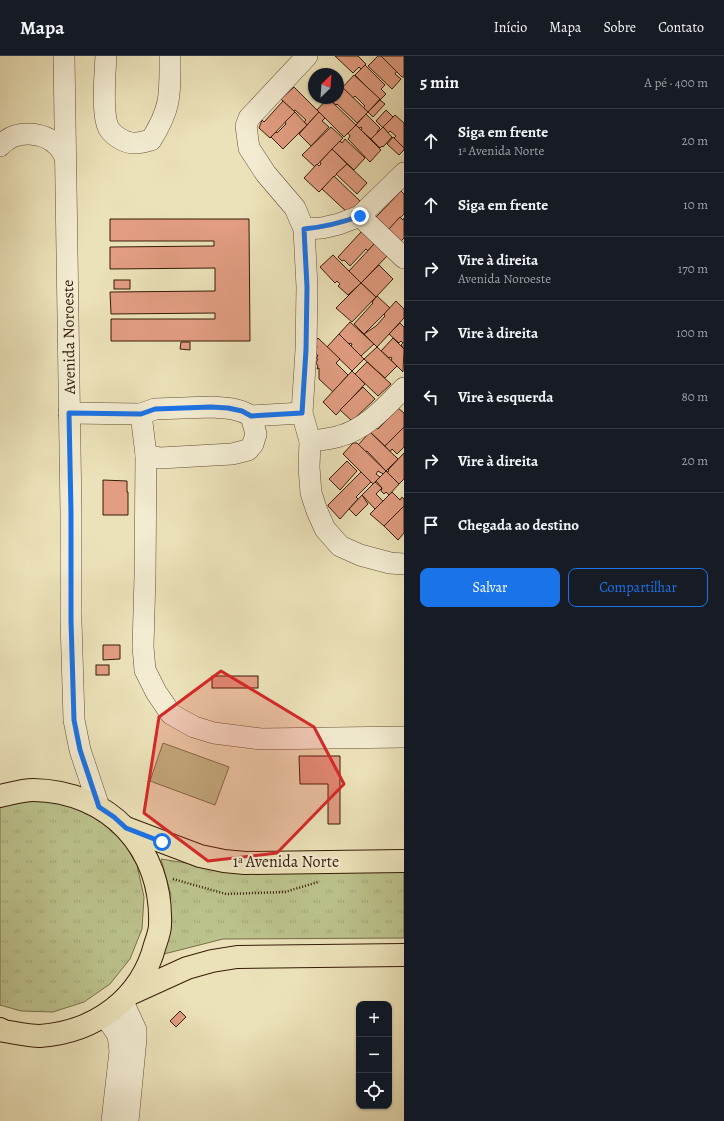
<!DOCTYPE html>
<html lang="pt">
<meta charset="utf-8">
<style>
:root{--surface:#171b24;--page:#20242c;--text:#f1f3f6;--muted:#9ea1a6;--line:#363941;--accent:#1a73e8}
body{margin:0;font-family:Alegreya,serif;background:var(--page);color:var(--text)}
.controls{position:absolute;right:12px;bottom:12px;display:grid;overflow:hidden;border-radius:8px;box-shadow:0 1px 3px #0004}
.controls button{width:36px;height:36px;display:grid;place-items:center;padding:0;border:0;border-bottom:1px solid var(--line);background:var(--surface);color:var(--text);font:20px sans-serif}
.compass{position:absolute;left:308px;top:12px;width:36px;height:36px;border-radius:50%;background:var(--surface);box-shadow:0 1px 3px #0004;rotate:25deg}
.stop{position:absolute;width:12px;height:12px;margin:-9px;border:3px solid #1a73e8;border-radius:50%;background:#fff}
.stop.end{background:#1a73e8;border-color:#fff;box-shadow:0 1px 4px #0008}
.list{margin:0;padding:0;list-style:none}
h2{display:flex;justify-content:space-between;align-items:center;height:52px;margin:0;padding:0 16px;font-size:17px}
h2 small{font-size:13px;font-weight:400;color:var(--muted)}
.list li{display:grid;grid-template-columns:26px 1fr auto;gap:12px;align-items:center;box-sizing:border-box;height:64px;padding:0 16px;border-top:1px solid var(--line)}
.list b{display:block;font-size:15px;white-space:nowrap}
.list p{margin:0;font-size:13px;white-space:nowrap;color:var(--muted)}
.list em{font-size:13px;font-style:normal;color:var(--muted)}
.actions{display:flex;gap:8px;padding:12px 16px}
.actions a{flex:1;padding:9px 0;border:1px solid var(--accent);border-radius:8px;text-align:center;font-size:14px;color:var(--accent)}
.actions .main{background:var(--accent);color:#fff}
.icon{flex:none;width:22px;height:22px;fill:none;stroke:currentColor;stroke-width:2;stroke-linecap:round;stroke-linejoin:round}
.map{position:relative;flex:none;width:404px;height:1065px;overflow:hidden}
header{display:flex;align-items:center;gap:24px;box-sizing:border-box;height:56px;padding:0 20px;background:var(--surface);border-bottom:1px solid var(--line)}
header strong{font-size:19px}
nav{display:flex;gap:22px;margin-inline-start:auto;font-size:14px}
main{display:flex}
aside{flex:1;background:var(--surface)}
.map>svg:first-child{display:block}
.grass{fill:#bcc28c;stroke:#796e4a}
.park{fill:url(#park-tufts);stroke:#796e4a}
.building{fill:#e29d82;stroke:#361b07}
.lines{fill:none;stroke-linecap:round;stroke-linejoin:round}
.minor-casing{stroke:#644d34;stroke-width:22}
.major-casing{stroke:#361b07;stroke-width:24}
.path{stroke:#361b07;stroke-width:2.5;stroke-dasharray:1 2;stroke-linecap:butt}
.minor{stroke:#f3ecd2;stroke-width:21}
.major{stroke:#ece2b9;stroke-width:22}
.route{stroke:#1a73e8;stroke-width:5}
.marked{fill:#d62828;fill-opacity:0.2;stroke:#d62828;stroke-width:3;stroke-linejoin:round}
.labels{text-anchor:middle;stroke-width:4;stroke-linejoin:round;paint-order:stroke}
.street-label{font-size:16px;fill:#361b07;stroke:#f3ecd2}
</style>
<header>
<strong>Mapa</strong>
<nav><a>Início</a><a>Mapa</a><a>Sobre</a><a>Contato</a></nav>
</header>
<main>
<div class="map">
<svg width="404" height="1065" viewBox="0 0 404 1065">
<defs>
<pattern id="park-tufts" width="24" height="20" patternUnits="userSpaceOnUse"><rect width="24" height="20" fill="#bcc28c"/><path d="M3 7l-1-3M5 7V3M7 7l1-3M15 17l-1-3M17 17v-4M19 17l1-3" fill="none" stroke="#a2a677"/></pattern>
</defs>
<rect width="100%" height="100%" fill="#ece2b9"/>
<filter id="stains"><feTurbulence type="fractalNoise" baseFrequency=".005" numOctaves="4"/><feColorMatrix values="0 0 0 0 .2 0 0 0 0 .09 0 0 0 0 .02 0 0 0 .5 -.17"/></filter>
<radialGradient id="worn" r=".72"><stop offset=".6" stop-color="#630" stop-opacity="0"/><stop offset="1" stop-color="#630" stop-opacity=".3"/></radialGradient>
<path class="grass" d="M163,687L229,711L215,749L150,725Z"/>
<g class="park">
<path d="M36,741L68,746L97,760L121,782L137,809L144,841L142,873L130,903L110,928L84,946L53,956L21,955L0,949V748Z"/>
<path d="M161,803L230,814L404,813V882L223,883L160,899L167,874L171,839Z"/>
</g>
<g class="building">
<path d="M335,0H358L366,8L361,13L359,11L353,17Z"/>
<path d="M378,0H381L397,15L395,18L401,23L392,33L368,10Z"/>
<path d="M381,0H404V21H402Z"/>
<path d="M365,9L385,29L381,33L386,38L380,44L355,19Z"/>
<path d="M354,19L380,43L368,56L363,52L365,50L355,40L353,42L342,32Z"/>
<path d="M338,27L368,56L357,67L337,48L336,49L328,42H338Z"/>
<path d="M294,31L319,56L307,69L304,66L306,64L295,54L293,55L281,43Z"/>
<path d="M328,42L356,69L344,81L317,54Z"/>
<path d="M380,44L385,48L373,61L368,56Z"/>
<path d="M283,45L295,56L270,82L259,72L262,64L264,66Z"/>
<path d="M386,54L393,61L383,72L376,65Z"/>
<path d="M295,56L307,69L283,93L271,81L276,76L277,77L286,68L285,66Z"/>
<path d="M319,56L325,62L322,65L329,71L311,90L299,78Z"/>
<path d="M366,58L380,72L377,76L378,77L371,83L361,74L362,72L361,71L359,72L356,69Z"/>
<path d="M395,59L404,67V92L394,82L396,80L390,75L388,77L383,71Z"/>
<path d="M356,69L381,94L370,106L348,83L350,80L348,77Z"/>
<path d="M331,71L343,82L315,111L302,99Z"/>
<path d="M383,71L392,81L383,91L382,90L380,92L371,83Z"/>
<path d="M393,81L404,92V94L399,99L387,88Z"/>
<path d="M345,83L365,102L354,114L332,93L340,85L342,87Z"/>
<path d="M332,93L347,108L319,136L304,122L317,108L319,110L321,108L320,106Z"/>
<path d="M347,108L367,127L357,138L336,118Z"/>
<path d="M334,120L360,145L348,157L322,133Z"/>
<path d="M401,135L404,138V158L389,174L376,161Z"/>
<path d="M400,161L403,164L404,162V182L400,186L388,174Z"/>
<path d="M110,163H249L250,285H111V263H215V257L111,258L110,236L215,235V212L110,213V191L214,190V185H110Z"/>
<path d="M362,175L375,187L368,195L366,193L350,210L344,204L342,205L338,201Z"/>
<path d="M375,187L388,199L361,227L349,215Z"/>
<path d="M333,199L361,227L348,239L338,230L340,228L337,225L335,227L320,211Z"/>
<path d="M379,209L393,223L376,241L361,227Z"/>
<rect x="114" y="224" width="16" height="9"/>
<path d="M361,227L376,241L352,266L336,252Z"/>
<path d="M377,240L390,252L364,278L354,268L373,247L372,246Z"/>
<path d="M396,245L404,253V262L377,291L364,278L376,270L385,260L384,258Z"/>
<path d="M350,266L374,288L361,300L351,290L352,288L350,287L349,288L339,278Z"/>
<path d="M400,267L404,271V293L401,289L403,287L401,285L399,287L389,278Z"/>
<path d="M339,278L364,303L352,315L327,291Z"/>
<path d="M318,282L340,303L336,307L348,319L333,336L319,323V312L317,313L318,310L316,307L318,303L316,302L318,300L315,296L317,291L315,286Z"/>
<path d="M393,282L404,293L403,316L391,304L392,302L390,301L389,302L381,295Z"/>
<path d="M181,286H190V294L180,293Z"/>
<path d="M377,291L397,310L385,322L364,303Z"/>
<path d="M367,306L391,328L378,340L355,318Z"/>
<path d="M352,315L365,328L336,359L323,346Z"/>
<path d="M363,331L375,343L352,365L340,354Z"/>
<path d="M398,352L404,357V371L385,390L370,376L375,372L378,373Z"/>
<path d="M404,371V391L397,398L392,393L390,396L385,390Z"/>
<path d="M370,376L398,403L386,415L367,395L365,396L358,389Z"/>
<path d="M353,387H357L386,415L383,418L378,415L376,418L380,421L373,428L343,398Z"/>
<path d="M404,397V423L399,428L387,416L389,415L388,414Z"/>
<path d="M347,405L357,415L340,434L329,423Z"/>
<path d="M386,415L399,428L389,439L386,436L384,438L381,435L382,432L376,425Z"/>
<path d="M361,416L371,426L356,441L358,443L340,463L328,450V449Z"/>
<path d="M103,424L127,425V436H128V459H103Z"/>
<path d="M375,426L382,432L376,438L383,445L375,453L362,439Z"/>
<path d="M392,436L400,444L402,441L404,443V450L384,470L370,458Z"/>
<path d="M362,439L368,448L356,460L349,453Z"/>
<path d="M404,450V477L398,484L384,470Z"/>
<path d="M103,589H120V603L103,604Z"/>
<rect x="96" y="609" width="13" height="10"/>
<rect x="212" y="620" width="46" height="12"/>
<path d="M299,700H340V768H328V728H300Z"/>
<path d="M180,955L186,961L176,971L170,965Z"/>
</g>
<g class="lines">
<defs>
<g id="minor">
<path d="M64,0L71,457V565L74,664L80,694L99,751"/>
<path d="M106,0C105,19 102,51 107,68C110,79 126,88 136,87C141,87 147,85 151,84C172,51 170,37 170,0"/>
<path d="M307,0L249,62L246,70L249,92L266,118L295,152L304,173L307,231L306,294L302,357L310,385L309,411L311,437L317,455L325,473L340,490L360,499L390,507L404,508"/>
<path d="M0,90C15,73 43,75 58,90C61,93 63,97 65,101"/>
<path d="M360,160L404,202"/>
<path d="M304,173L322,172L339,168L360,160L404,117"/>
<path d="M211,351C226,352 238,352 251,360L256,378L253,388L248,394L232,398L160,402L146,399L141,358L155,353Z"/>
<path d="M69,357L141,358"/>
<path d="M251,360L302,357"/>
<path d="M310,385C320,384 331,383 340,380C366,373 386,350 404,332"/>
<path d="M146,399L145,520L143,591L145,614L156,636L171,658L194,671L214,677L261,683L404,681"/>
<path d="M123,946L136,974V983L128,1065"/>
<path d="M105,960L118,979L120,995L112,1065"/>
</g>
<g id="major">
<path d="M0,740C10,738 22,734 33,734C109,735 163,792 160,869C160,875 157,883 155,889C141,943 95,976 40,980C29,980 16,977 4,975L0,973"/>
<path d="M126,772L200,800L224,805L245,807L404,805"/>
<path d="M132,937L187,912L212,905L237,901L404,899"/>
</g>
</defs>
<use href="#minor" class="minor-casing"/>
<use href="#major" class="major-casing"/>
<path class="path" d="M173,823L226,838L285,836L318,826"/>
<use href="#minor" class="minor"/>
<use href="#major" class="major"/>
</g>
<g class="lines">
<path class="route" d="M162,786L126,772L114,761L99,751L80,694L74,664L71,565V457L69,357L141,358L155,353L211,351L228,352L242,355L251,360L302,357L306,294L307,231L304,173C324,171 341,167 360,160"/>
</g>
<path class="marked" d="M221,615L314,671L344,728L277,797L208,805L144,757L159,661Z"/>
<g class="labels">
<g class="street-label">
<text transform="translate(68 281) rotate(-91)" y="6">Avenida Noroeste</text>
<text x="286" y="811">1ᵃ Avenida Norte</text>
</g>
</g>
<rect width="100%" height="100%" filter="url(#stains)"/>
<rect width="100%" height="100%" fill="url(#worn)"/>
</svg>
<div class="controls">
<button>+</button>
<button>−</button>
<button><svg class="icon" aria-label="locate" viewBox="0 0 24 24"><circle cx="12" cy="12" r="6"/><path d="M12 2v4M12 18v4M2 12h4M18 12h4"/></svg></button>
</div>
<svg class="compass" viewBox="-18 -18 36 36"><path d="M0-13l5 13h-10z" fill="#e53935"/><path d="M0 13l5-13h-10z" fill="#9ea1a6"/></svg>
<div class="stop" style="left:162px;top:786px"></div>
<div class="stop end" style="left:360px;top:160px"></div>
</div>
<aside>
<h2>5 min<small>A pé · 400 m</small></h2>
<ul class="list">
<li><svg class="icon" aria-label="ahead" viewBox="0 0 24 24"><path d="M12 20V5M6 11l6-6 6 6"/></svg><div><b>Siga em frente</b><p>1ᵃ Avenida Norte</p></div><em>20 m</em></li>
<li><svg class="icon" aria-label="ahead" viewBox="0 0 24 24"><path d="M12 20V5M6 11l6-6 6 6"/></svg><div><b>Siga em frente</b></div><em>10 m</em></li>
<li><svg class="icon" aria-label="right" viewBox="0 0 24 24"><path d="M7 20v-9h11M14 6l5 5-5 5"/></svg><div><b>Vire à direita</b><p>Avenida Noroeste</p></div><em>170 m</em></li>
<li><svg class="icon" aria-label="right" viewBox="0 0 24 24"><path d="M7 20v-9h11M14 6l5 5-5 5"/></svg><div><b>Vire à direita</b></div><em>100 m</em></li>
<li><svg class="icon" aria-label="left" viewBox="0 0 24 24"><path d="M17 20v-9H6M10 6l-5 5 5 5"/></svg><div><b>Vire à esquerda</b></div><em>80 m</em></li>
<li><svg class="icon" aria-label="right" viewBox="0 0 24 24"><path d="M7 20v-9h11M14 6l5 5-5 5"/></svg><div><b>Vire à direita</b></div><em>20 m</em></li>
<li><svg class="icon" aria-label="arrive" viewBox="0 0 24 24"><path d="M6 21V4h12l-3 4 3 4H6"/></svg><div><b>Chegada ao destino</b></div></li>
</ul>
<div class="actions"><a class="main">Salvar</a><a>Compartilhar</a></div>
</aside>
</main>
